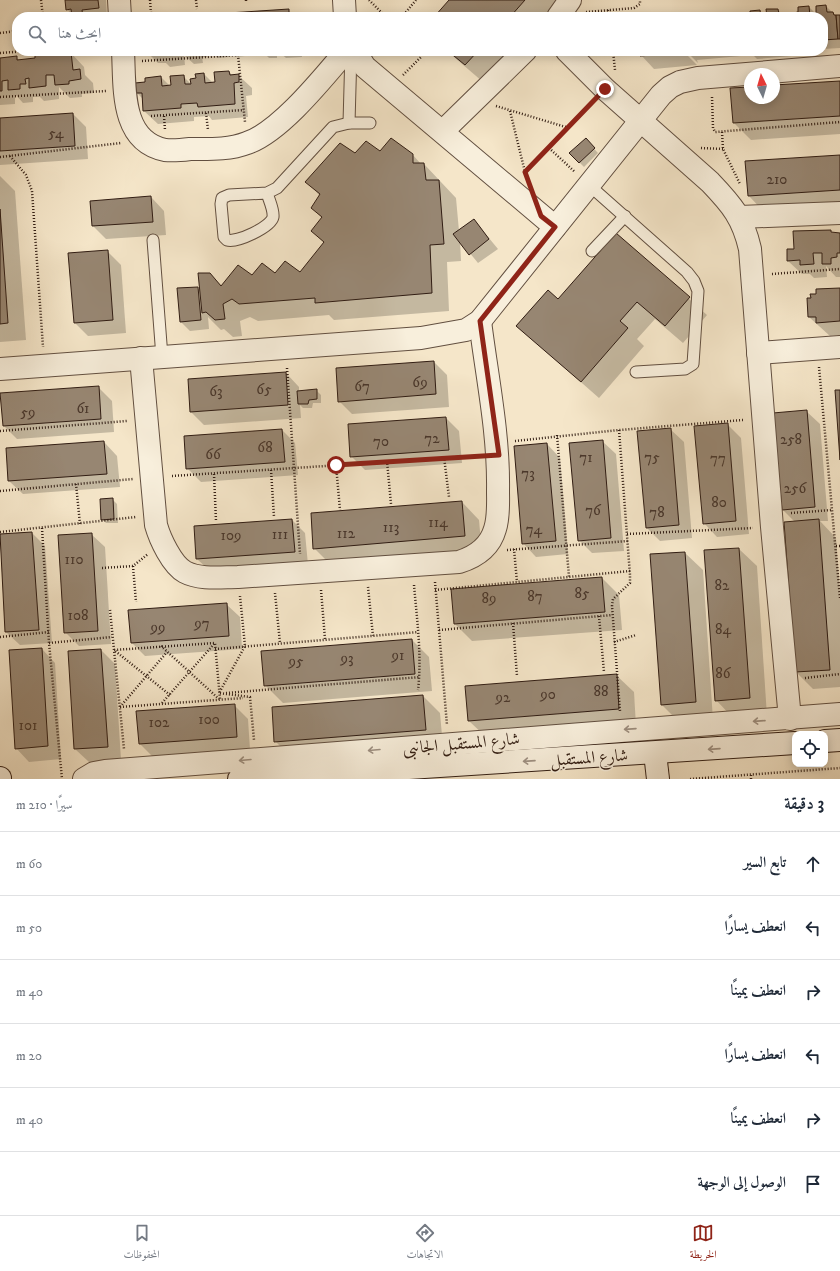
<!DOCTYPE html>
<html lang="ar">
<meta charset="utf-8">
<style>
:root{--surface:#fff;--page:#f6f6f7;--text:#1f2937;--muted:#747a83;--line:#e0e1e3;--accent:#8f2418}
body{margin:0;font-family:"IM FELL DW Pica",Amiri,serif;background:var(--page);color:var(--text);direction:rtl}
.controls{position:absolute;right:12px;bottom:12px;display:grid;overflow:hidden;border-radius:8px;box-shadow:0 2px 10px #0003}
.controls button{width:36px;height:36px;display:grid;place-items:center;padding:0;border:0;border-bottom:1px solid var(--line);background:var(--surface);color:var(--text);font:20px sans-serif}
.compass{position:absolute;left:744px;top:68px;width:36px;height:36px;border-radius:50%;background:var(--surface);box-shadow:0 2px 10px #0003;rotate:355deg}
.stop{position:absolute;width:12px;height:12px;margin:-9px;border:3px solid #8f2418;border-radius:50%;background:#fff}
.stop.end{background:#8f2418;border-color:#fff;box-shadow:0 1px 4px #0008}
.list{margin:0;padding:0;list-style:none}
h2{display:flex;justify-content:space-between;align-items:center;height:52px;margin:0;padding:0 16px;font-size:17px}
h2 small{font-size:13px;font-weight:400;color:var(--muted)}
.list li{display:grid;grid-template-columns:26px 1fr auto;gap:12px;align-items:center;box-sizing:border-box;height:64px;padding:0 16px;border-top:1px solid var(--line)}
.list b{display:block;font-size:15px;white-space:nowrap}
.list em{font-size:13px;font-style:normal;color:var(--muted)}
.icon{flex:none;width:22px;height:22px;fill:none;stroke:currentColor;stroke-width:2;stroke-linecap:round;stroke-linejoin:round}
.map{position:relative;flex:none;width:840px;height:779px;overflow:hidden;direction:ltr}
.search{position:absolute;background:var(--surface);box-shadow:0 2px 10px #0003;left:12px;right:12px;top:12px;height:44px;display:flex;align-items:center;gap:10px;box-sizing:border-box;padding:0 14px;border-radius:16px;color:var(--muted);font-size:15px}
.sheet{height:436px;background:var(--surface)}
nav{display:flex;justify-content:space-around;align-items:center;box-sizing:border-box;height:56px;border-top:1px solid var(--line);background:var(--surface);font-size:11px;color:var(--muted)}
nav a{display:grid;justify-items:center;gap:2px}
nav .on{color:var(--accent)}
.map>svg:first-child{display:block}
.shadow{fill:#0003}
.building{fill:#978672;stroke:#311d13}
.lines{fill:none;stroke-linecap:round;stroke-linejoin:round}
.lane-casing{stroke:#624f40;stroke-width:13}
.street-casing{stroke:#624f40;stroke-width:24}
.secondary-casing{stroke:#311d13;stroke-width:24}
.path{stroke:#311d13;stroke-width:2.5;stroke-dasharray:1 2;stroke-linecap:butt}
.lane{stroke:#f8efdc;stroke-width:11}
.street{stroke:#f8efdc;stroke-width:22}
.secondary{stroke:#f8efdc;stroke-width:22}
.oneway{stroke:#9e9082}
.route{stroke:#8f2418;stroke-width:5}
.labels{text-anchor:middle;stroke-width:3;stroke-linejoin:round;paint-order:stroke}
.number-label{font-size:15px;fill:#4a372b}
.street-label{font-size:17px;fill:#311d13;stroke:#f8efdc}
</style>
<div class="map">
<svg width="840" height="779" viewBox="0 0 840 779">
<rect width="100%" height="100%" fill="#f5e6c9"/>
<filter id="stains"><feTurbulence type="fractalNoise" baseFrequency=".005" numOctaves="4"/><feColorMatrix values="0 0 0 0 .2 0 0 0 0 .09 0 0 0 0 .02 0 0 0 .5 -.17"/></filter>
<radialGradient id="worn" r=".72"><stop offset=".6" stop-color="#630" stop-opacity="0"/><stop offset="1" stop-color="#630" stop-opacity=".3"/></radialGradient>
<g class="shadow">
<path d="M66,0H106L107,17H73L67,9Z"/>
<path d="M450,0H558L543,17H435Z"/>
<path d="M826,6L836,16H840V48L823,49V17H795L799,13V7H809L817,15Z"/>
<path d="M288,10L296,17H189L243,13Z"/>
<path d="M778,10L785,17H768Z"/>
<path d="M760,11L766,17H751Z"/>
<path d="M146,51H228L229,57L218,58L213,53H207V57H202L203,63L194,64L184,55L185,65L170,67L166,63H158Z"/>
<path d="M231,51H245V56L236,57Z"/>
<path d="M262,51H277V58H269Z"/>
<path d="M278,51H301L302,57L286,58Z"/>
<path d="M447,51H519L483,82Z"/>
<path d="M640,51H683L697,65L654,69L641,55Z"/>
<path d="M686,51H740L741,56L697,60L698,63Z"/>
<path d="M749,51H804V55L757,59Z"/>
<path d="M71,53L84,67L85,75L93,83L94,93L82,94V97L70,98L59,87V99L44,101L40,97H33V102L23,103L15,94V104L0,105V59L16,57L20,61Z"/>
<path d="M229,72L232,75H238L252,88V95L246,96L248,117L212,120L209,116L194,117V121L158,124L144,111L143,99L137,93L146,83L161,77L170,86L183,76L192,85L204,74L213,83Z"/>
<path d="M840,82V134L751,140L734,123L750,88V98H774V86Z"/>
<path d="M73,114L86,127L88,159L0,165V119Z"/>
<path d="M586,140L598,153L584,167L571,154Z"/>
<path d="M380,152L412,154L421,164H424L456,198L459,231L474,220L498,249L478,263L460,241L461,261L447,262L449,311L334,320L329,315L258,321L250,317L240,321L242,336L233,337L224,329L221,330L208,317L209,329L190,331L181,322L197,288L201,291L210,274L222,286L252,276L300,273L324,243L312,231L322,218L312,208L320,196L307,182L355,154Z"/>
<path d="M840,156V209L766,214L749,196L746,162Z"/>
<path d="M0,176L15,191L26,340L0,342Z"/>
<path d="M151,197L164,211L166,235L106,239L93,226L91,202Z"/>
<path d="M830,231L833,233L840,234V277H836L826,266L827,277L814,278L810,274H802L788,261L795,250Z"/>
<path d="M616,234L707,315L683,343L655,319L637,339L644,346L599,398L517,326L558,300Z"/>
<path d="M107,251L121,265L126,333L88,336L75,323Z"/>
<path d="M840,289V335L830,336L809,317Z"/>
<path d="M434,362L447,375L449,407L352,414L339,401Z"/>
<path d="M286,373L299,387V392L316,390L321,395V403H313L312,408H303L300,405L301,418L204,425L191,412L189,380Z"/>
<path d="M98,387L112,401L114,432L17,439L4,426Z"/>
<path d="M806,411L820,424L828,521H820L836,538L840,589V687L813,689L796,672L795,522L783,510Z"/>
<path d="M446,418L459,431L462,463L365,470L351,456Z"/>
<path d="M727,424L741,438L749,534L717,537L704,523Z"/>
<path d="M670,429L684,442L692,538L660,541L647,528Z"/>
<path d="M282,430L295,443L298,475L201,482L187,468Z"/>
<path d="M602,441L616,454L624,551L592,553L579,540Z"/>
<path d="M104,442L117,456L120,487L23,494L9,481L7,449Z"/>
<path d="M547,444L560,458L568,554L536,557L523,543Z"/>
<path d="M112,499L117,504L118,523H106L102,519Z"/>
<path d="M462,502L479,520L482,554L332,566L314,548Z"/>
<path d="M292,520L305,533L308,565L211,572L197,559Z"/>
<path d="M32,533L45,546L52,643L20,645L6,632L0,535Z"/>
<path d="M91,534L105,547L111,644L79,646L65,632Z"/>
<path d="M739,549L757,566L767,716L733,718L716,700Z"/>
<path d="M685,553L703,570L713,720L679,722L662,705Z"/>
<path d="M602,578L619,595L622,630L472,641L455,624Z"/>
<path d="M226,604L240,617L242,649L145,656L132,643Z"/>
<path d="M412,640L429,657L432,691L283,703L265,685Z"/>
<path d="M42,649L55,663L61,759L29,762L16,748Z"/>
<path d="M101,650L115,664L121,760L89,762L75,749L69,652Z"/>
<path d="M616,675L634,692L636,726L487,738L469,721Z"/>
<path d="M423,696L440,713L443,747L293,759L275,741Z"/>
<path d="M234,705L248,719L250,750L153,757L140,744Z"/>
</g>
<g class="building">
<path d="M65,0H98L99,8L82,10L83,17H72L71,9L66,10Z"/>
<path d="M449,0H525L510,17H434Z"/>
<path d="M826,5L827,12H833L834,15H836L838,39L823,40V17H794L793,13L798,12V7L809,6L810,16L816,15V6Z"/>
<path d="M289,9V17H244V12Z"/>
<path d="M766,9H778L779,14H783L784,17H767Z"/>
<path d="M760,10L761,17H750V11Z"/>
<path d="M244,12V17H196V15Z"/>
<path d="M720,13V17H708V14Z"/>
<path d="M702,15V17H691V16Z"/>
<path d="M836,15H840V39H838Z"/>
<path d="M155,51H172V52L156,54Z"/>
<path d="M448,51H478L465,65Z"/>
<path d="M639,51H685V52L640,56Z"/>
<path d="M71,52L73,70L80,69L81,79L69,81V84L55,85L54,75H46V86L29,88V78L25,79L26,84H20V89L8,90V80L2,81V91H0V58L17,56V60L35,58V55Z"/>
<path d="M229,71L230,75L239,74V82L234,83L235,104L198,107L197,103L181,104V108L143,111L142,93H136L135,83L145,82V78L161,76L162,86L171,85L170,76L184,75L185,84H191L190,79L196,78L195,74L204,73L205,83L215,82L214,72Z"/>
<path d="M840,81V116L733,123L730,88L750,87V98H774V85Z"/>
<path d="M73,113L75,146L0,151V118Z"/>
<path d="M391,138L413,154V163H424L426,180H439L444,244L430,245L432,293L315,303V298L239,304L232,299L223,304L225,319L215,320L206,312L202,313L198,273H210L221,286L238,265L252,275L262,263L275,273L285,261L300,272L324,242L311,231L322,217L311,208L320,194L305,182L340,143L355,153L366,141L380,151Z"/>
<path d="M586,138L595,148L579,163L569,153Z"/>
<path d="M840,155V190L748,196L745,161Z"/>
<path d="M151,196L153,222L92,226L90,201Z"/>
<path d="M0,209L8,323L0,324Z"/>
<path d="M474,219L489,239L469,255L453,234Z"/>
<path d="M831,230V232L840,233V253H837V257L831,258V264H822V253H813L814,264L800,265V260L787,261V249H794L793,231Z"/>
<path d="M616,233L690,297L665,326L637,302L620,321L628,328L581,382L516,326L548,290L558,299Z"/>
<path d="M108,250L113,320L74,323L68,253Z"/>
<path d="M198,287L201,320L180,322L177,288Z"/>
<path d="M840,288V321L816,323V317H808L807,298H811L810,294H816V289Z"/>
<path d="M434,361L436,394L338,402L336,368Z"/>
<path d="M286,372L288,405L190,412L188,379Z"/>
<path d="M99,386L101,419L3,426L0,393Z"/>
<path d="M317,389V399L309,400L308,404H298L297,391Z"/>
<path d="M835,390H840V460Z"/>
<path d="M807,410L815,507L782,510L773,413Z"/>
<path d="M446,417L449,450L350,457L348,424Z"/>
<path d="M728,423L736,521L703,524L694,426Z"/>
<path d="M671,428L679,525L646,528L637,431Z"/>
<path d="M282,429L285,462L186,469L184,436Z"/>
<path d="M603,440L611,538L578,541L569,443Z"/>
<path d="M104,441L107,474L8,481L6,448Z"/>
<path d="M547,443L556,541L522,544L514,446Z"/>
<path d="M113,498L114,519L101,520L100,499Z"/>
<path d="M462,501L465,536L313,549L311,513Z"/>
<path d="M292,519L295,552L196,559L194,526Z"/>
<path d="M819,519L830,670L795,672L784,522Z"/>
<path d="M32,532L39,630L5,632L0,534Z"/>
<path d="M92,533L98,631L64,633L58,535Z"/>
<path d="M739,548L750,698L715,701L704,550Z"/>
<path d="M685,552L696,702L661,705L650,554Z"/>
<path d="M602,577L605,612L454,624L451,589Z"/>
<path d="M227,603L229,636L131,643L128,610Z"/>
<path d="M412,639L415,674L264,686L261,651Z"/>
<path d="M42,648L48,746L15,749L9,650Z"/>
<path d="M101,649L108,747L74,749L68,651Z"/>
<path d="M617,674L619,709L468,721L465,686Z"/>
<path d="M423,695L426,730L274,742L272,707Z"/>
<path d="M235,704L237,737L139,744L136,711Z"/>
</g>
<g class="lines">
<defs>
<g id="lane">
<path d="M349,123L351,51"/>
<path d="M589,185L687,272L694,281L698,291L693,364L685,369L636,372"/>
<path d="M267,193C269,200 274,210 273,217C271,227 237,243 227,240L224,237L221,204L222,198L229,195L267,193L277,188L333,127L349,123H370"/>
<path d="M153,240L162,357"/>
<path d="M592,251L625,216"/>
</g>
<g id="street">
<path d="M119,0L120,17"/>
<path d="M344,0L345,17"/>
<path d="M558,17L570,0"/>
<path d="M123,51C125,87 120,141 165,150C173,151 182,150 190,149C209,149 229,150 247,143C280,132 323,78 346,51"/>
<path d="M355,51L365,67L555,227"/>
<path d="M567,51L605,89L710,182C732,205 743,218 750,249L772,527L790,719"/>
<path d="M443,131L525,51"/>
<path d="M740,217L840,213"/>
<path d="M758,353L840,347"/>
<path d="M141,358L156,525C160,539 172,565 185,572C200,580 222,577 238,577L459,562C475,557 490,547 495,529C499,517 498,503 498,490C499,434 487,377 480,321"/>
<path d="M0,369L421,338L466,330L480,321L661,95L670,87L680,82L698,78L840,66"/>
<path d="M84,779L94,773L105,771L840,714"/>
</g>
<g id="secondary">
<path d="M825,741L840,740"/>
<path d="M655,753L658,779"/>
<path d="M0,778V779"/>
<path d="M239,779L795,743"/>
</g>
</defs>
<use href="#lane" class="lane-casing"/>
<use href="#street" class="street-casing"/>
<use href="#secondary" class="secondary-casing"/>
<g class="path">
<path d="M41,0L43,17"/>
<path d="M150,0L151,13"/>
<path d="M196,0L197,9"/>
<path d="M246,0V3"/>
<path d="M369,0L386,17"/>
<path d="M608,10L609,17"/>
<path d="M586,12L634,8L640,4V0"/>
<path d="M402,17L416,0"/>
<path d="M0,33L17,31"/>
<path d="M613,51L615,70"/>
<path d="M0,53L28,51"/>
<path d="M238,55L245,122"/>
<path d="M142,61L238,55L258,51"/>
<path d="M403,75L421,57"/>
<path d="M0,97L106,91"/>
<path d="M712,97L713,128L715,132L840,122"/>
<path d="M496,106L569,128"/>
<path d="M510,111L525,172"/>
<path d="M206,113L208,130"/>
<path d="M151,116L244,110"/>
<path d="M164,116L165,130"/>
<path d="M722,132L723,149L740,184"/>
<path d="M549,148L575,172"/>
<path d="M701,148L723,149"/>
<path d="M10,156L26,175L32,191L43,347"/>
<path d="M0,157L121,143"/>
<path d="M525,172L592,103"/>
<path d="M772,274L840,269"/>
<path d="M819,367L840,598"/>
<path d="M287,368L300,554"/>
<path d="M619,430L630,575V583L613,599L612,606L620,711"/>
<path d="M0,431L127,421"/>
<path d="M557,435L569,577"/>
<path d="M515,441L619,430L743,420"/>
<path d="M444,457L449,497"/>
<path d="M387,461L391,504"/>
<path d="M336,465L340,510"/>
<path d="M271,470L274,517"/>
<path d="M214,474L216,521"/>
<path d="M172,476L478,456"/>
<path d="M76,484L80,524"/>
<path d="M0,491L133,479"/>
<path d="M791,513L832,510"/>
<path d="M42,528L49,643L62,779"/>
<path d="M0,532L136,517"/>
<path d="M627,534L753,528"/>
<path d="M836,546H840"/>
<path d="M514,549L517,582"/>
<path d="M507,550L628,541"/>
<path d="M133,566L136,602"/>
<path d="M102,568L133,566L148,554"/>
<path d="M435,582L447,725"/>
<path d="M414,585C417,620 422,656 418,690"/>
<path d="M368,587L373,636"/>
<path d="M321,590L325,639"/>
<path d="M435,590L630,571"/>
<path d="M275,593L280,643"/>
<path d="M240,596L245,646L219,693L250,697L254,740"/>
<path d="M110,610L124,749"/>
<path d="M599,616L604,672"/>
<path d="M513,623L517,676"/>
<path d="M439,630L612,615"/>
<path d="M0,637L49,632"/>
<path d="M614,642L636,635"/>
<path d="M49,643L112,637"/>
<path d="M161,646L219,699"/>
<path d="M215,649L418,632"/>
<path d="M805,678L840,674"/>
<path d="M226,693L420,677"/>
<path d="M170,695L114,650L215,643L220,699"/>
<path d="M162,703L214,644"/>
<path d="M120,707L243,698"/>
<path d="M120,707L167,652"/>
<path d="M751,775V779"/>
<path d="M690,779L840,768"/>
</g>
<use href="#lane" class="lane"/>
<use href="#street" class="street"/>
<use href="#secondary" class="secondary"/>
</g>
<defs><path id="oneway-shaft" d="M-6 0H5M1.5-3L5.5 0L1.5 3" fill="none" stroke-width="1.6" stroke-linecap="round" stroke-linejoin="round"/></defs>
<g class="oneway">
<use href="#oneway-shaft" transform="translate(759 721) rotate(176)"/>
<use href="#oneway-shaft" transform="translate(630 729) rotate(176)"/>
<use href="#oneway-shaft" transform="translate(714 749) rotate(176)"/>
<use href="#oneway-shaft" transform="translate(374 750) rotate(175)"/>
<use href="#oneway-shaft" transform="translate(245 760) rotate(175)"/>
<use href="#oneway-shaft" transform="translate(529 761) rotate(176)"/>
</g>
<g class="lines">
<path class="route" d="M336,465L499,455L480,321L555,227L541,216L525,172L605,89"/>
</g>
<g class="labels">
<g class="number-label">
<text x="56" y="138">54</text>
<text x="777" y="184">210</text>
<text x="420" y="387">69</text>
<text x="362" y="391">67</text>
<text x="264" y="394">65</text>
<text x="216" y="396">63</text>
<text x="83" y="413">61</text>
<text x="28" y="417">59</text>
<text x="432" y="443">72</text>
<text x="791" y="444">258</text>
<text x="381" y="446">70</text>
<text x="265" y="452">68</text>
<text x="213" y="459">66</text>
<text x="586" y="462">71</text>
<text x="652" y="462">75</text>
<text x="718" y="463">77</text>
<text x="528" y="478">73</text>
<text x="795" y="493">256</text>
<text x="719" y="507">80</text>
<text x="593" y="515">76</text>
<text x="657" y="517">78</text>
<text x="438" y="527">114</text>
<text x="391" y="532">113</text>
<text x="534" y="534">74</text>
<text x="346" y="538">112</text>
<text x="280" y="539">111</text>
<text x="231" y="540">109</text>
<text x="74" y="564">110</text>
<text x="722" y="590">82</text>
<text x="582" y="598">85</text>
<text x="535" y="601">87</text>
<text x="489" y="603">89</text>
<text x="78" y="620">108</text>
<text x="202" y="628">97</text>
<text x="158" y="632">99</text>
<text x="723" y="634">84</text>
<text x="398" y="660">91</text>
<text x="347" y="663">93</text>
<text x="296" y="666">95</text>
<text x="723" y="678">86</text>
<text x="601" y="696">88</text>
<text x="548" y="699">90</text>
<text x="503" y="702">92</text>
<text x="209" y="724">100</text>
<text x="159" y="727">102</text>
<text x="28" y="730">101</text>
</g>
<g class="street-label">
<text transform="translate(461 743) rotate(-5)" y="6">شارع المستقبل الجانبى</text>
<text transform="translate(589 757) rotate(-4)" y="6">شارع المستقبل</text>
</g>
</g>
<rect width="100%" height="100%" filter="url(#stains)"/>
<rect width="100%" height="100%" fill="url(#worn)"/>
</svg>
<div class="controls">
<button><svg class="icon" aria-label="locate" viewBox="0 0 24 24"><circle cx="12" cy="12" r="6"/><path d="M12 2v4M12 18v4M2 12h4M18 12h4"/></svg></button>
</div>
<svg class="compass" viewBox="-18 -18 36 36"><path d="M0-13l5 13h-10z" fill="#e53935"/><path d="M0 13l5-13h-10z" fill="#747a83"/></svg>
<div class="stop" style="left:336px;top:465px"></div>
<div class="stop end" style="left:605px;top:89px"></div>
<div class="search"><svg class="icon" aria-label="search" viewBox="0 0 24 24"><circle cx="10" cy="10" r="6"/><path d="M15 15l6 6"/></svg>ابحث هنا</div>
</div>
<section class="sheet">
<h2>3 دقيقة<small>سيرًا · 210 m</small></h2>
<ul class="list">
<li><svg class="icon" aria-label="ahead" viewBox="0 0 24 24"><path d="M12 20V5M6 11l6-6 6 6"/></svg><div><b>تابع السير</b></div><em>60 m</em></li>
<li><svg class="icon" aria-label="left" viewBox="0 0 24 24"><path d="M17 20v-9H6M10 6l-5 5 5 5"/></svg><div><b>انعطف يسارًا</b></div><em>50 m</em></li>
<li><svg class="icon" aria-label="right" viewBox="0 0 24 24"><path d="M7 20v-9h11M14 6l5 5-5 5"/></svg><div><b>انعطف يمينًا</b></div><em>40 m</em></li>
<li><svg class="icon" aria-label="left" viewBox="0 0 24 24"><path d="M17 20v-9H6M10 6l-5 5 5 5"/></svg><div><b>انعطف يسارًا</b></div><em>20 m</em></li>
<li><svg class="icon" aria-label="right" viewBox="0 0 24 24"><path d="M7 20v-9h11M14 6l5 5-5 5"/></svg><div><b>انعطف يمينًا</b></div><em>40 m</em></li>
<li><svg class="icon" aria-label="arrive" viewBox="0 0 24 24"><path d="M6 21V4h12l-3 4 3 4H6"/></svg><div><b>الوصول إلى الوجهة</b></div></li>
</ul>
</section>
<nav>
<a class="on"><svg class="icon" aria-label="map" viewBox="0 0 24 24"><path d="M3 6l6-2 6 2 6-2v14l-6 2-6-2-6 2zM9 4v14M15 6v14"/></svg>الخريطة</a>
<a><svg class="icon" aria-label="directions" viewBox="0 0 24 24"><path d="M12 3l9 9-9 9-9-9zM9 14v-3h6M13 9l2 2-2 2"/></svg>الاتجاهات</a>
<a><svg class="icon" aria-label="saved" viewBox="0 0 24 24"><path d="M7 4h10v16l-5-4-5 4z"/></svg>المحفوظات</a>
</nav>
